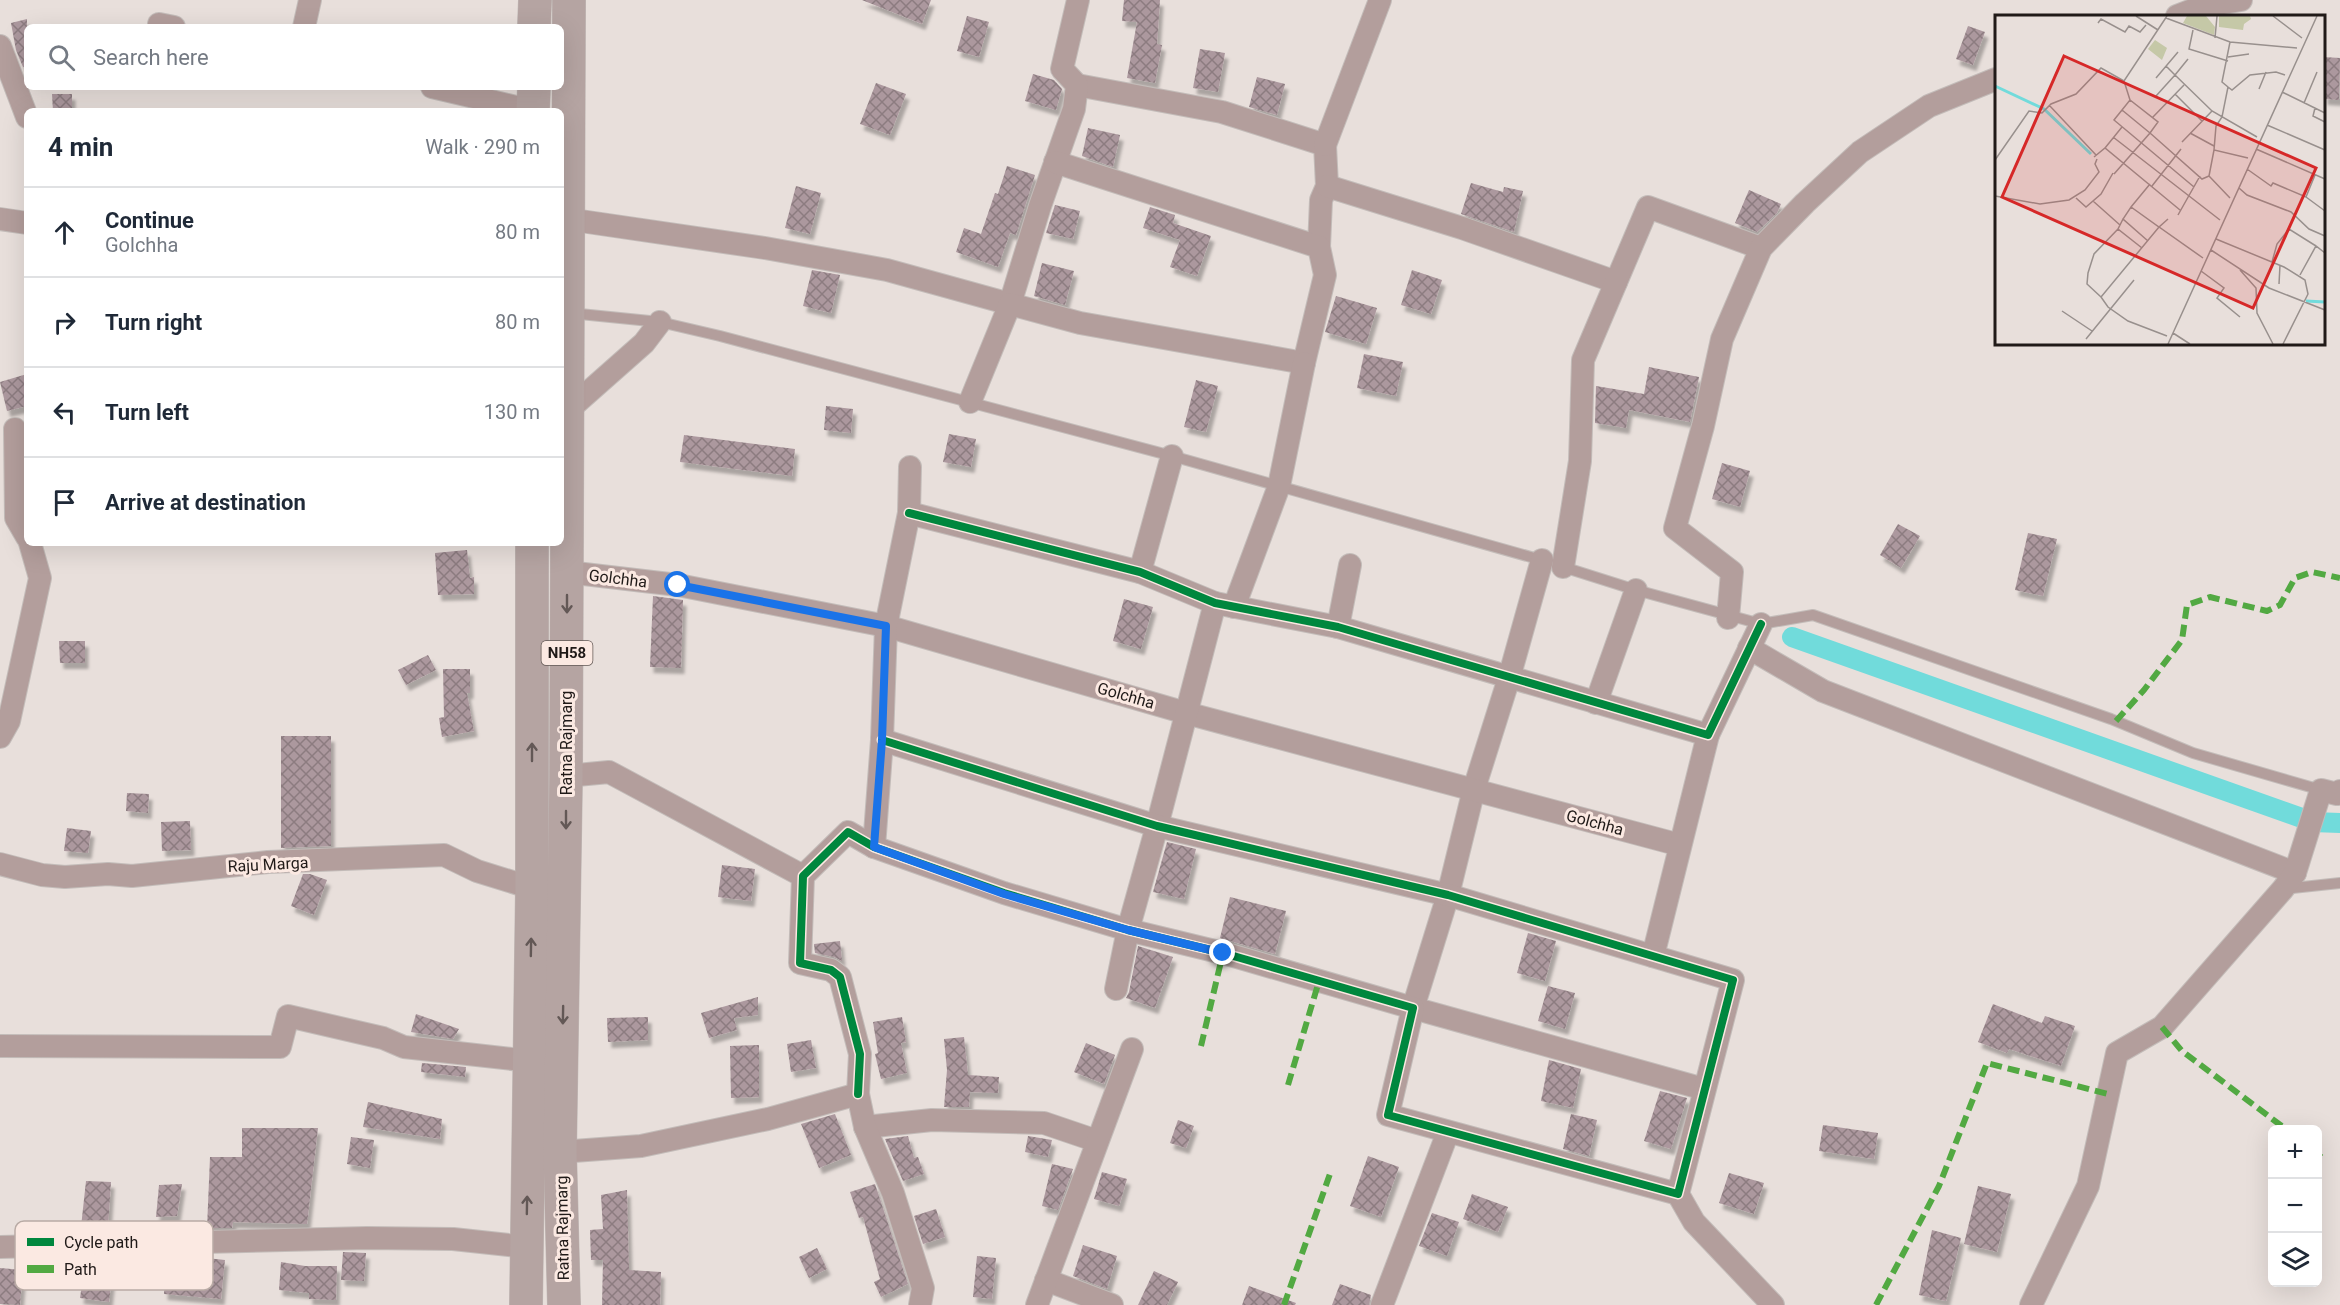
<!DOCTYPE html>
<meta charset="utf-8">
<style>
:root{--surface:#fff;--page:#f2f2f3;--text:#1f2937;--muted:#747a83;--line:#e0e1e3}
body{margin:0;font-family:Roboto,sans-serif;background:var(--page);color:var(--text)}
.controls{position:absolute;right:18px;bottom:18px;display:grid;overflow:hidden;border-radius:9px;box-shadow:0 6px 24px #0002}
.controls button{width:54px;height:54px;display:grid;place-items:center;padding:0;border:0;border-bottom:2px solid var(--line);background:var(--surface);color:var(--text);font:30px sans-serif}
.stop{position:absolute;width:18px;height:18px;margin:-14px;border:4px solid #1a73e8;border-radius:50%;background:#fff}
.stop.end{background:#1a73e8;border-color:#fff;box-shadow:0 2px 6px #0008}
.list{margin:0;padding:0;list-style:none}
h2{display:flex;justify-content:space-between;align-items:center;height:78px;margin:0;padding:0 24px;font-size:26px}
h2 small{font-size:20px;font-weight:400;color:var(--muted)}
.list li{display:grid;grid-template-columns:39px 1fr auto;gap:18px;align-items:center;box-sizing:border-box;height:90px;padding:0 24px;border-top:2px solid var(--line)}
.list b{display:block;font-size:22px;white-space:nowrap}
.list p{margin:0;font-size:20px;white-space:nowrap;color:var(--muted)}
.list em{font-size:20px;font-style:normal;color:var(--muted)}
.icon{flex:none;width:33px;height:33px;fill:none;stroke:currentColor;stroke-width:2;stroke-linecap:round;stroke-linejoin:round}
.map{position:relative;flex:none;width:2340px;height:1305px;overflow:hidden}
.search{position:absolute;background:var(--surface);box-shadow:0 6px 24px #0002;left:24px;top:24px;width:540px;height:66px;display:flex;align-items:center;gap:15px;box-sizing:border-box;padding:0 21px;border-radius:9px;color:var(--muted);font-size:22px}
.panel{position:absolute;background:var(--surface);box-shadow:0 6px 24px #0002;left:24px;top:108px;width:540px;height:438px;border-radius:9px}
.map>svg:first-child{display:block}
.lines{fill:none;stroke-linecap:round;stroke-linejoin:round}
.canal{stroke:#71dbdb;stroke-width:20}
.building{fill:url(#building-cross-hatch);filter:url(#shadow)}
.lane-casing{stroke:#c3bcb9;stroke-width:12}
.street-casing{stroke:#c3bcb9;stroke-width:24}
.highway-casing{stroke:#c3bcb9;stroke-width:34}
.lane{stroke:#b39e9c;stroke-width:10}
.street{stroke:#b39e9c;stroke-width:22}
.highway{stroke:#b5a4a2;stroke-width:33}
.quiet{stroke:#52a942;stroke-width:6;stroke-dasharray:12 6;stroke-linecap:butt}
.cycleway-casing{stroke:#fbe9e2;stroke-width:11}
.cycleway{stroke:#00873e;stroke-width:8}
.oneway{stroke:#635856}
.route{stroke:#1a73e8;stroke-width:8}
.labels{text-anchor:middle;stroke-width:6;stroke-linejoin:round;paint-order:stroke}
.shield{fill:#fbe9e2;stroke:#625855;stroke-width:1.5}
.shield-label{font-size:15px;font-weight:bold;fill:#201a18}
.street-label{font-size:16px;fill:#201a18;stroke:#fbe9e2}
.inset-river{fill:none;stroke:#71dbdb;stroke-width:3}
.inset-road{fill:none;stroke:#98908d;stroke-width:1.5}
.view{fill:#d62828;fill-opacity:0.15;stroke:#d62828;stroke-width:3}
.inset-edge{fill:none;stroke:#201a18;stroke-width:3}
.key{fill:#fbe9e2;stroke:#b9aba5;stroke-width:1.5}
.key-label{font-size:16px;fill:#201a18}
</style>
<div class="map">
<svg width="2340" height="1305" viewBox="0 0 2340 1305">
<defs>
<pattern id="building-cross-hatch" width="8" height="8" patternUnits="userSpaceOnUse" patternTransform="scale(1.5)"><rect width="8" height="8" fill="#ac989e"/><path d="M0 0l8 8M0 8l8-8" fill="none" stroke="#8c7b80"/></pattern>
<filter id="shadow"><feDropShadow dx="3.5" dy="6" stdDeviation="1.5" flood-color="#0004"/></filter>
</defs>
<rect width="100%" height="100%" fill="#e8dfdb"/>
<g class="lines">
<path class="canal" d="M1792,637L2313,822L2340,823"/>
</g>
<g class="building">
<path d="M862,0H931L922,24Z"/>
<path d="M1124,0H1160L1157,44L1162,45L1155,83L1127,78L1137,22L1122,21Z"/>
<path d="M967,16L989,22L979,57L957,51Z"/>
<path d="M27,19V67H23L16,50L11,23Z"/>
<path d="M1968,26L1985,32L1973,65L1956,59Z"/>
<path d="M1200,49L1225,53L1218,92L1193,88Z"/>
<path d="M2324,57L2340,58L2339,100L2324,99Z"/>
<path d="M1033,74L1054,80L1062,89L1056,110L1025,101Z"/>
<path d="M1257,77L1285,84L1277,115L1249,107Z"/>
<path d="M876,83L906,94L890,135L860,124Z"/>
<path d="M52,94H72V111H53Z"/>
<path d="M1088,128L1120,135L1113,167L1082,156Z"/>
<path d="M1007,166L1035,175L1016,235L1010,233L998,267L956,252L964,228L981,234L995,193L998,194Z"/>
<path d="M1471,183L1503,192L1504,187L1523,191L1514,232L1461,214Z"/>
<path d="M796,186L821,193L810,234L785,228Z"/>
<path d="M1749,190L1781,204L1777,213L1757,232L1735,223Z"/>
<path d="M1055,205L1080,211L1073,239L1046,233Z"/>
<path d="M1150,207L1175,215L1173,223L1211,236L1197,276L1170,267L1180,240L1143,228Z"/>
<path d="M1042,263L1074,271L1065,305L1034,296Z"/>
<path d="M812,270L840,275L831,313L803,306Z"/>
<path d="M1412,270L1442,280L1431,314L1401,305Z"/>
<path d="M1336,296L1377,308L1366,344L1325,332Z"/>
<path d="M1364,354L1403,362L1396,396L1357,388Z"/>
<path d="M1649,367L1699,377L1690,422L1629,410L1626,428L1595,423L1596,386L1644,394Z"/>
<path d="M27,374V406L7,411L0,382Z"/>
<path d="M1196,380L1218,386L1206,432L1184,427Z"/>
<path d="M826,406L853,409L851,433L824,430Z"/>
<path d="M949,434L976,439L971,467L943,462Z"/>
<path d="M684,435L795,449L792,476L680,462Z"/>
<path d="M1722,463L1750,471L1740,507L1712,499Z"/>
<path d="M1898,524L1920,536L1901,568L1880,555Z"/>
<path d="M2028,533L2057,539L2043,596L2015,590Z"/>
<path d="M467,550L470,578L474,577V594L438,595L435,553Z"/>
<path d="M653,596L683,600L681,668L650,667Z"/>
<path d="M1124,599L1153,607L1141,649L1113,641Z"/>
<path d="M59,641H85V663H60Z"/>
<path d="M428,655L436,670L406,685L398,670Z"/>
<path d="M443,669H470V693H467L474,731L442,737L439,718L444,717Z"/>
<path d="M281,736H331V846L281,848Z"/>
<path d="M127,793L149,794L148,813L126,811Z"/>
<path d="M190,821L191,850L162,851L161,822Z"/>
<path d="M67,828L91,831L88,853L64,851Z"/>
<path d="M1167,842L1196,849L1184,899L1153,892Z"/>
<path d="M722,865L755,869L751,901L718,897Z"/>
<path d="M303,874H310L327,880L314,915L291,906Z"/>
<path d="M1230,897L1286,911L1275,954L1220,938Z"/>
<path d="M1528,933L1556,941L1545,981L1517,973Z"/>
<path d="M840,941L842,961L834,957L815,953L814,944Z"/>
<path d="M1138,946L1173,957L1155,1008L1126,998L1129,992Z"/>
<path d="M1548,986L1575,993L1565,1029L1538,1021Z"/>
<path d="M758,997V1015L734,1018L737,1030L709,1038L701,1013Z"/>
<path d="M1993,1004L2042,1023L2045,1016L2075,1026L2061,1066L2009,1049L2007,1053L1978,1042Z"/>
<path d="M416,1014L459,1029L453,1039L411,1032Z"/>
<path d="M648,1017V1040L608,1042L607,1018Z"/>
<path d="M902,1017L906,1042L901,1043L907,1073L881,1079L875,1054L878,1053L873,1022Z"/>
<path d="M964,1037L968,1075L999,1077L998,1093L970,1092L969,1107H944L947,1070L944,1039Z"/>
<path d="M811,1040L816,1068L791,1072L787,1044Z"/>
<path d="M1086,1043L1115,1055L1104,1084L1074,1072Z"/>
<path d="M759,1045V1097L731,1098L730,1046Z"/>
<path d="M1549,1060L1581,1069L1573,1108L1541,1101Z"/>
<path d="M422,1063L466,1067L465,1077L421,1072Z"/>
<path d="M1660,1091L1687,1098L1671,1149L1644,1141Z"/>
<path d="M368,1102L442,1119L440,1139L363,1127Z"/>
<path d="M835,1114L851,1155L819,1168L801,1124Z"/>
<path d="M1571,1114L1597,1120L1589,1156L1563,1149Z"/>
<path d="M1178,1120L1194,1126L1186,1148L1170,1143Z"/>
<path d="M1823,1125L1878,1133L1874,1159L1819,1151Z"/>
<path d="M242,1128H318L307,1224L233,1222L232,1228H207L210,1157H242Z"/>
<path d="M908,1136L914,1158L918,1157L924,1174L903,1181L885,1139Z"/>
<path d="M1028,1136L1052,1140L1048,1157L1025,1152Z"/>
<path d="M351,1137L374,1140L370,1168L347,1164Z"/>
<path d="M1368,1156L1399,1167L1381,1217L1350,1206Z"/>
<path d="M1052,1164L1073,1169L1058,1210L1042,1206Z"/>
<path d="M1102,1172L1127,1179L1119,1206L1094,1199Z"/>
<path d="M1729,1173L1764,1183L1754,1214L1719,1203Z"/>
<path d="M86,1181L111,1182L108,1226L81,1227Z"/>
<path d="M182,1184L177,1216L156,1217L159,1185Z"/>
<path d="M875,1184L908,1284L881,1297L874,1282L880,1279L863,1217L859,1218L850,1192Z"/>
<path d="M1978,1186L2011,1194L1997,1252L1964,1244Z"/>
<path d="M627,1190L629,1270L661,1272L660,1305H602L603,1260H591L590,1230L603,1229L601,1195Z"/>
<path d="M1472,1194L1508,1207L1498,1232L1463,1219Z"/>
<path d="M936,1209L945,1237L923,1244L914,1216Z"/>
<path d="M1432,1213L1459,1222L1447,1256L1419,1246Z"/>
<path d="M1932,1230L1961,1238L1946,1301L1919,1295Z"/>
<path d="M1083,1245L1117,1256L1107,1289L1073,1276Z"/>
<path d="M817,1248L827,1269L809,1278L799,1257Z"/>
<path d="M343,1252L366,1253L364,1281L341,1280Z"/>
<path d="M167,1256H187L225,1260L221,1299L164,1294Z"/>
<path d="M977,1256L996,1258L992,1299L973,1297Z"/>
<path d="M281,1262L305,1266H337L336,1300L309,1299V1293L279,1290Z"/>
<path d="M85,1263L113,1267L109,1302L80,1298Z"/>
<path d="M0,1268L23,1270L20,1305L0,1304Z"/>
<path d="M1154,1271L1178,1282L1167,1305H1138Z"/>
<path d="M1340,1284L1371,1295L1369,1305H1332Z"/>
<path d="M1249,1286L1296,1303L1295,1305H1242Z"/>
</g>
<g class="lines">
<defs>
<g id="lane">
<path d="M570,313L660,322L720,336L1172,456L1545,561"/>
<path d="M1560,566L1636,590L1761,624L1813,615L2111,719L2193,753L2321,790"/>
<path d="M2284,889L2340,883"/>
</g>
<g id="street">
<path d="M2177,16L2200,7L2241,0"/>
<path d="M159,24L174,27"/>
<path d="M304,27L310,0"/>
<path d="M0,46L27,117"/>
<path d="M1077,85L1222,112L1325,145L1327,186L1321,200L1319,247"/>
<path d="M432,87L533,111"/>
<path d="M1325,145L1380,0"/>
<path d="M1327,186L1462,228L1616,282"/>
<path d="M0,219L27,223"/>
<path d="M567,219L765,248L887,270L1010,304L1040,206L1074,109L1077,85L1062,69L1078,0"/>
<path d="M970,402L1010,304L1080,323L1304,363L1325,275L1319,247L1055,162"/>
<path d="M566,412L644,343L660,322"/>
<path d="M15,429L16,518L27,537"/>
<path d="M909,513L1140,572L1215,603L1338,627L1708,735L1761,624"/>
<path d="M1542,560L1509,678L1474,789L1448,895L1413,1008L1704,1089"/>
<path d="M1563,567L1580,461L1583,360L1648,207L1761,248"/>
<path d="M567,572L678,585L886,626L1186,713L1680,845"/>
<path d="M1140,572L1172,456"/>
<path d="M1234,607L1279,486L1304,363"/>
<path d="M1728,618L1732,572L1675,528L1703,426L1722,339L1761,248L1805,203L1860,152L1929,106L1996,79"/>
<path d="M1338,627L1350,565"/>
<path d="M1749,648L1823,691L2295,873"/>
<path d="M1596,703L1636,590"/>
<path d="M0,737L9,721L40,578L30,543"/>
<path d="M566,776L609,772L803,876"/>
<path d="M874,847L882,740L886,626L909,513L910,467"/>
<path d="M0,864L42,875L65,877L108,874L132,876L268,862L444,855L477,871L532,888"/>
<path d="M1653,956L1708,735"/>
<path d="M1116,989L1128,930L1157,826L1215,603"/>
<path d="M0,1046L280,1047L288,1016L383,1038L404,1047L530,1061"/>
<path d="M858,1094L860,1054L840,977L831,970L800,963L803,876L848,832L874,847L1004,893L1128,930L1223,953L1413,1008L1388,1115L1678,1194L1733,980L1448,895L1157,826L882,740"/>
<path d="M865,1127L932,1120L1044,1123L1097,1141"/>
<path d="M560,1152L641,1146L768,1119L858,1094L865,1127L893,1193L923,1288L920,1305"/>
<path d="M1678,1194L1694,1222L1773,1305"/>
<path d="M0,1247L367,1238L453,1239L527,1247"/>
<path d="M1046,1280L1112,1305"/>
<path d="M1037,1305L1132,1049"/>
<path d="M1382,1305L1448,1132"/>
<path d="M2031,1305L2088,1186L2117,1053L2162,1027L2283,889L2295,873L2321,790L2337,794L2340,791"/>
</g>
<g id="highway">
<path d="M534,27L535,0"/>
<path d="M533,111L534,87"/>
<path d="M526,1305L532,888V543"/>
<path d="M564,1305L560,1152L566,776L569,0"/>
</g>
</defs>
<use href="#lane" class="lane-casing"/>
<use href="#street" class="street-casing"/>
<use href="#highway" class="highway-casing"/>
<use href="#lane" class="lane"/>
<use href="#street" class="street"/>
<use href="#highway" class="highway"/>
<g class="quiet">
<path d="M2116,721L2144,690L2182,640L2187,605L2210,597L2267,611L2280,605L2295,578L2312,572L2340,578"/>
<path d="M2162,1027L2182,1051L2287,1130"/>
<path d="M1201,1046L1223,953"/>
<path d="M1288,1085L1319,981"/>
<path d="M2318,1154L2321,1157"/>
<path d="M1284,1305L1331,1171"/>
<path d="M1876,1305L1939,1186L1987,1063L2108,1094"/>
</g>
<defs>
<g id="cycleway">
<path d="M909,513L1140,572L1215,603L1338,627L1708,735L1761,624"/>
<path d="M858,1094L860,1054L840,977L831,970L800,963L803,876L848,832L874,847L1004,893L1128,930L1223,953L1413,1008L1388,1115L1678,1194L1733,980L1448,895L1157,826L882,740"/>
</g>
</defs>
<use href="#cycleway" class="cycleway-casing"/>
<use href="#cycleway" class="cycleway"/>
</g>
<defs><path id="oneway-shaft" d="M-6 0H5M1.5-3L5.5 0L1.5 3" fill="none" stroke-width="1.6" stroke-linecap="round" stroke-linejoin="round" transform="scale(1.5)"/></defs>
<g class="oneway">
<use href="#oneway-shaft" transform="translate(567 604) rotate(90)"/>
<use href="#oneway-shaft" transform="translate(532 752) rotate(-90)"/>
<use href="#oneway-shaft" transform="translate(566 820) rotate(90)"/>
<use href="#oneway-shaft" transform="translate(531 947) rotate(-89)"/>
<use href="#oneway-shaft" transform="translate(563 1015) rotate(91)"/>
<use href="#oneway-shaft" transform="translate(527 1205) rotate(-89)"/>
</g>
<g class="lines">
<path class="route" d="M678,585L886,626L882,740L874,847L1004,894L1128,930L1223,953"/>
</g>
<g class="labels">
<rect class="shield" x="541.5" y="641" width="51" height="24" rx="4.5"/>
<g class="shield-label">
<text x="567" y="658">NH58</text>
</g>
<g class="street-label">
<text transform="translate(618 578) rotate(7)" y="6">Golchha</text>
<text transform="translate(1126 695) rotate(16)" y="6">Golchha</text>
<text transform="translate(566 743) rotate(-90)" y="6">Ratna Rajmarg</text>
<text transform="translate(1595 822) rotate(15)" y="6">Golchha</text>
<text transform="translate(268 864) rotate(-3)" y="6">Raju Marga</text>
<text transform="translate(562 1228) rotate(-91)" y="6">Ratna Rajmarg</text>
</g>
</g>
<g transform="translate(1995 15)">
<rect width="330" height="330" fill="#e8dfdb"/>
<path d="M192,1H211L220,12L219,20L188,8ZM224,1H255L256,4L249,9L248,15L224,12ZM160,25L172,33L167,45L153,34Z" fill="#c5c8a7"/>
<path class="inset-river" d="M0,71L49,94L96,139M311,286L330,287"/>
<path class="inset-road" d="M141,1L163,15M278,1L307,23M171,3L235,27L302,33M103,8L106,4L130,17L134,11L145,17L151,10M198,15L194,34L233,46M220,23L222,1M235,27L227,67L233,72L227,102L221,111L219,135L253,143M233,42L254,39M193,44L180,60L217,96L262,122M161,63L183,37M129,66L135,85M233,72L237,75L255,60L281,57L290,60M264,74L271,57M287,77L330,98M180,79L207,106M161,81L180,60L171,51M309,88L322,57M54,90L101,140M320,93L318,101L330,107M157,103L189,70M272,110L330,135M195,118L219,131M118,122L225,205M187,127L217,96M110,133L127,112M261,134L330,164M99,142L110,133L185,195M0,145L34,96L47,98L56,89L81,79L106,53L129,66L172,1M252,154L276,171L278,168L311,182L320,160M119,159L155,118L127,95M214,161L235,183M214,161L219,135M157,171L186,134M199,172L119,105L135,85L163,107L155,118L207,164L214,161M244,173L252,180L296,197L314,214L330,221M0,181L45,189L74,185L90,175L104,157L100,149L102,144M311,182L330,196M81,183L91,192L106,179L118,158M98,186L125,210M136,192L155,169M183,200L205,161M128,204L123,214L147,233M221,224L289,252L310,265L313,279L288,329M153,226L128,204L136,192L164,212L173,204M216,235L274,273L330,295M277,247L282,229L294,214L321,231M245,255L261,273L262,298L278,329M206,256L229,273L222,283L245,302M305,260L321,231L330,238M284,269L285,250M106,282L92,269L93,258L99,239L123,214M67,296L97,316M178,318L195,329M172,321L133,306L113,292L106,282L164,212L208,243M91,324L139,265M173,329L322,1"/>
<path class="view" d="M69,41L321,153L258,293L7,182Z"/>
<rect width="330" height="330" class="inset-edge"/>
</g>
<rect x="15" y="1221" width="198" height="69" rx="9" class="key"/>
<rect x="27" y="1238" width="27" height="8" fill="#00873e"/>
<rect x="27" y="1265" width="27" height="8" fill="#52a942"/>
<g class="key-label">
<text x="64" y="1248">Cycle path</text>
<text x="64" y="1275">Path</text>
</g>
</svg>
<div class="controls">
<button>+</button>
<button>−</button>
<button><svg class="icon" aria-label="layers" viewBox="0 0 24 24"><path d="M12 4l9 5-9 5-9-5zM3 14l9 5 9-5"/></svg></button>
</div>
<div class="stop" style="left:678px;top:585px"></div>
<div class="stop end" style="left:1223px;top:953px"></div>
<div class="search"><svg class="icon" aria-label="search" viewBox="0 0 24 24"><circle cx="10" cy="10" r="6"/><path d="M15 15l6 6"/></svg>Search here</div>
<section class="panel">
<h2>4 min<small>Walk · 290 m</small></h2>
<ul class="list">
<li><svg class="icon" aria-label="ahead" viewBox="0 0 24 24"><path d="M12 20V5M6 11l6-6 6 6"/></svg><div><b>Continue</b><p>Golchha</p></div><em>80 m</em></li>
<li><svg class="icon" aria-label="right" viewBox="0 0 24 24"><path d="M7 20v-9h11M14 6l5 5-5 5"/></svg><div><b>Turn right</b></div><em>80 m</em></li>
<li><svg class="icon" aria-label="left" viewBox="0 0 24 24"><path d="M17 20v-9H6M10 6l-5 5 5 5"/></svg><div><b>Turn left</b></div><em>130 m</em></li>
<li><svg class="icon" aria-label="arrive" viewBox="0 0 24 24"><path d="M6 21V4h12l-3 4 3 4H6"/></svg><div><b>Arrive at destination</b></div></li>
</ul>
</section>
</div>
